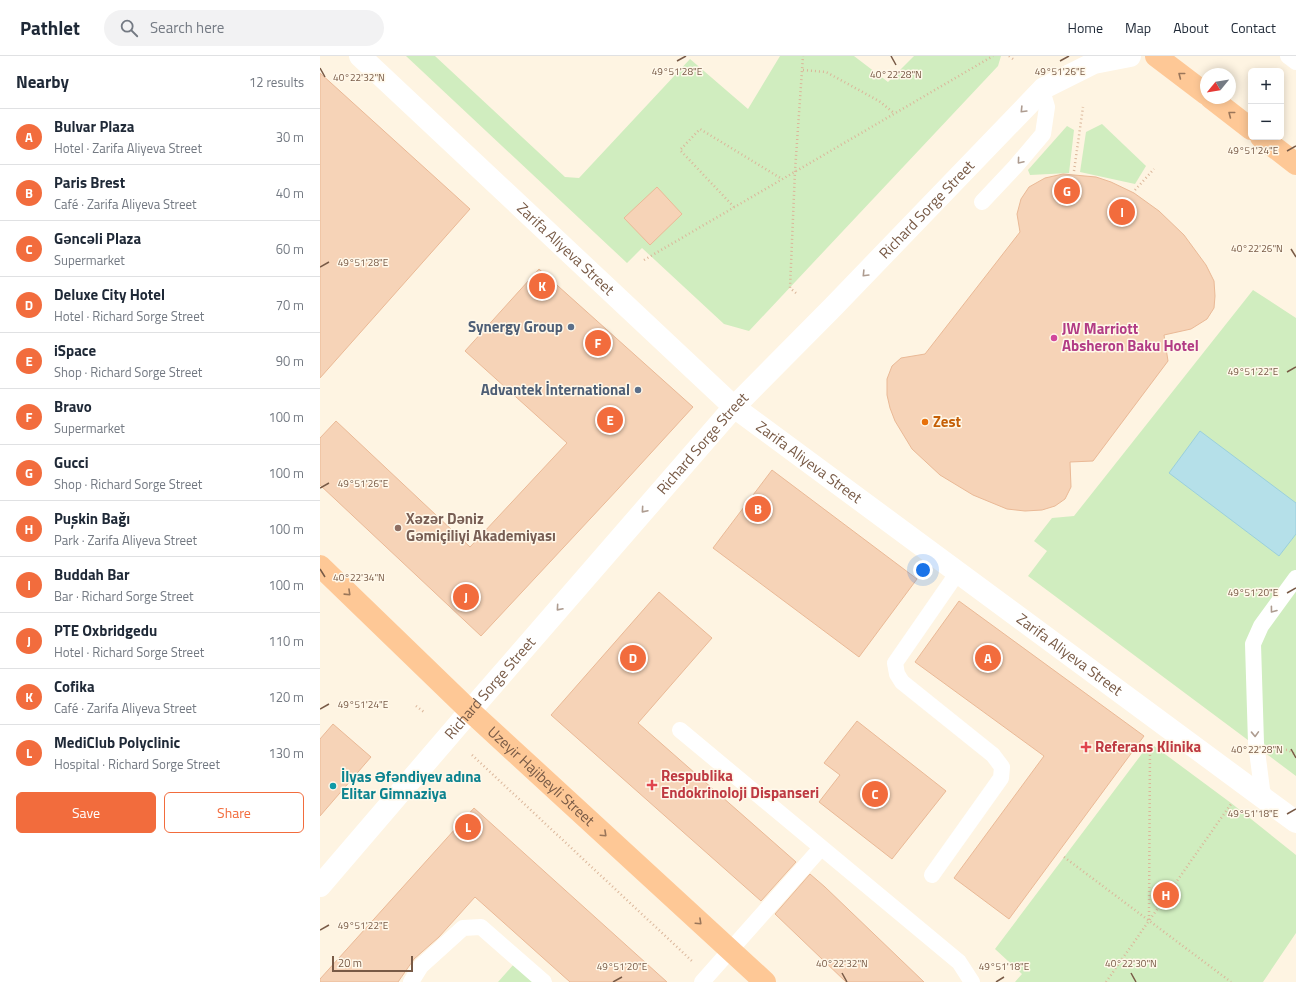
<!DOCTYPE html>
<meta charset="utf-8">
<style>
:root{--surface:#fff;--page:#f2f2f3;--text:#1f2937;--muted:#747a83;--line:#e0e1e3;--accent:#f26c3d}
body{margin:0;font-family:"Titillium Web",sans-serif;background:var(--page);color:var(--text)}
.controls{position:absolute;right:12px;top:12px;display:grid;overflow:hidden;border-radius:6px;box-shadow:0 2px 10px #0003}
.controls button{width:36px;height:36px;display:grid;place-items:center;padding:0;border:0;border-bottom:1px solid var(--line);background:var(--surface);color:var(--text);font:20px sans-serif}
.compass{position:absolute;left:880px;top:12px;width:36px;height:36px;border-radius:50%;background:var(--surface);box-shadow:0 2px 10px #0003;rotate:240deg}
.scale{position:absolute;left:12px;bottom:10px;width:81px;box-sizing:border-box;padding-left:4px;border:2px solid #785a46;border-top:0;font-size:11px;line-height:14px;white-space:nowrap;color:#785a46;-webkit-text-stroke:3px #fff8ea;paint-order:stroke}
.you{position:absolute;left:603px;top:514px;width:14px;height:14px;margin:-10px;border:3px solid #fff;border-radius:50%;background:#1a73e8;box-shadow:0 0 0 6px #1a73e833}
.badge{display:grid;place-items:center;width:26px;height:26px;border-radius:50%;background:var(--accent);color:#fff;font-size:13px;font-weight:700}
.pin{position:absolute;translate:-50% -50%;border:2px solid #fff;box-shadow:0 1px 4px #0006}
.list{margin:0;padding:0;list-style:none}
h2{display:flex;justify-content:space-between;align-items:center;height:52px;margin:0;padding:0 16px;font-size:17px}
h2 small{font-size:13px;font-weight:400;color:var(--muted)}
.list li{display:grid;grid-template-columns:26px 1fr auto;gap:12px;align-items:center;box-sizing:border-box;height:56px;padding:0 16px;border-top:1px solid var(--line)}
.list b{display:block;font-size:15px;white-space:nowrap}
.list p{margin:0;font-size:13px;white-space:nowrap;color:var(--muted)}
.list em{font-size:13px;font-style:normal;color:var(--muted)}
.actions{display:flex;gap:8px;padding:12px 16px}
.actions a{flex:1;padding:9px 0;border:1px solid var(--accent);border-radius:6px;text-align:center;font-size:14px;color:var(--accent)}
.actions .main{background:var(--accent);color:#fff}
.icon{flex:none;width:22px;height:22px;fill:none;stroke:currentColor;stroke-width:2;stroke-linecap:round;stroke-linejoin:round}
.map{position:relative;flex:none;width:976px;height:926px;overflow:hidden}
header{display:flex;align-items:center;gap:24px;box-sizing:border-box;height:56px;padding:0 20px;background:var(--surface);border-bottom:1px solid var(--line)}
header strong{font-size:19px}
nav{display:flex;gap:22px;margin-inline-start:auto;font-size:14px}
.search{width:280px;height:36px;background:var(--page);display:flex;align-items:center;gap:10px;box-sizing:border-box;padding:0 14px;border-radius:22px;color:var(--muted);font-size:15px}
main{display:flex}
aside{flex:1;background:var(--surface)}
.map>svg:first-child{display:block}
.green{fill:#d0edbf}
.water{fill:#b5e0e9;stroke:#9acfdc}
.building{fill:#f6d3b7;stroke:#eab996}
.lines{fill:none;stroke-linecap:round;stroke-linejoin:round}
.path{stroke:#dbb69a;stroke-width:2.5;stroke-dasharray:1 3;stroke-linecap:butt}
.service{stroke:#fff;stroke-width:16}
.minor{stroke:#fff;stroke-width:22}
.trunk{stroke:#fec896;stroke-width:22}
.oneway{stroke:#9a765a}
.oneway2{stroke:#ae9c90}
.ticks{fill:none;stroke:#785a46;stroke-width:1.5}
.service-dot{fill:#5c6f8a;stroke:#fff8ea;stroke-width:1.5}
.hotel-dot{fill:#d1479c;stroke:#fff8ea;stroke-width:1.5}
.food-dot{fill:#e8710a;stroke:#fff8ea;stroke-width:1.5}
.education-dot{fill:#8d6e63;stroke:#fff8ea;stroke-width:1.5}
.health-dot{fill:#e0444e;stroke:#fff8ea;stroke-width:1.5}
.culture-dot{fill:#0f9aa8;stroke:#fff8ea;stroke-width:1.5}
.labels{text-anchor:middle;stroke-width:3;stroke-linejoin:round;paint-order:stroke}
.street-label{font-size:15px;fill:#785a46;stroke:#fff8ea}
.service-label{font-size:15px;font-weight:bold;fill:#4e5e75;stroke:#fff8ea;text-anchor:end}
.hotel-label{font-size:15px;font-weight:bold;fill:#b23c85;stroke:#fff8ea;text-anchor:start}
.food-label{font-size:15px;font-weight:bold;fill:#c56008;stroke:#fff8ea;text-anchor:start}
.education-label{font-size:15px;font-weight:bold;fill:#785e54;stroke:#fff8ea;text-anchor:start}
.health-label{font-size:15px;font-weight:bold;fill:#be3a42;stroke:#fff8ea;text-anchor:start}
.culture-label{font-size:15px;font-weight:bold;fill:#0d838f;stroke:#fff8ea;text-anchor:start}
.ticks-label{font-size:10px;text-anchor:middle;fill:#785a46;stroke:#fff8ea;stroke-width:3;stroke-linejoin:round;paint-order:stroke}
</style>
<header>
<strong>Pathlet</strong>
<div class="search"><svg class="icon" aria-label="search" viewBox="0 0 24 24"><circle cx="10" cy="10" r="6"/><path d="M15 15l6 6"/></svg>Search here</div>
<nav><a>Home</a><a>Map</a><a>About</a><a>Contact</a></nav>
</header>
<main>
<aside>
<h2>Nearby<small>12 results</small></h2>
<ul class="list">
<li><span class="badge">A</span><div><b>Bulvar Plaza</b><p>Hotel · Zarifa Aliyeva Street</p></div><em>30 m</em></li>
<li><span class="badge">B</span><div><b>Paris Brest</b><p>Café · Zarifa Aliyeva Street</p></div><em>40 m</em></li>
<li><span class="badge">C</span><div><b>Gəncəli Plaza</b><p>Supermarket</p></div><em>60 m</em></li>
<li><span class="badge">D</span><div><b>Deluxe City Hotel</b><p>Hotel · Richard Sorge Street</p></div><em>70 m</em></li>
<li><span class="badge">E</span><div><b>iSpace</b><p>Shop · Richard Sorge Street</p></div><em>90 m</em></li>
<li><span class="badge">F</span><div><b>Bravo</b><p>Supermarket</p></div><em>100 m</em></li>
<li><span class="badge">G</span><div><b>Gucci</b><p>Shop · Richard Sorge Street</p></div><em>100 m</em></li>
<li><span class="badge">H</span><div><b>Puşkin Bağı</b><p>Park · Zarifa Aliyeva Street</p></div><em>100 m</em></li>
<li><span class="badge">I</span><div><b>Buddah Bar</b><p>Bar · Richard Sorge Street</p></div><em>100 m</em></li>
<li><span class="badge">J</span><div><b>PTE Oxbridgedu</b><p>Hotel · Richard Sorge Street</p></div><em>110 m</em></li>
<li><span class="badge">K</span><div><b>Cofika</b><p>Café · Zarifa Aliyeva Street</p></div><em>120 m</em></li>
<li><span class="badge">L</span><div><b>MediClub Polyclinic</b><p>Hospital · Richard Sorge Street</p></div><em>130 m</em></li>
</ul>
<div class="actions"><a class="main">Save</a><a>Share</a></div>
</aside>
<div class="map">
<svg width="976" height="926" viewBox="0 0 976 926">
<rect width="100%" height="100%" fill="#fef4e2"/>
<g class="green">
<path d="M86,0H115L245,121L259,122L370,3L428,53L460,0H534L568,26L594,0H681L678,10L429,275L404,268L322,192L307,207Z"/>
<path d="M782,68L826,110L815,128L760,116L766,76Z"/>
<path d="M747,70L754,74L749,117L710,119L708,114Z"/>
<path d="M933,234L976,262V720L708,520L727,495L714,485L732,462L754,460Z"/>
<path d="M830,687L911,747L976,799V877L943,926H695L702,918L675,893Z"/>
<path d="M194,908L214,926H178Z"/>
</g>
<path class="water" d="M880,375L976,447V478L959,500L849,417Z"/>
<g class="building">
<path d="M0,17L150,153L0,322Z"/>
<path d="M743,118L776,121L791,126L814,137L839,155L864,179L886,209L894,225L895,240L894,252L887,263L871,273L844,279L848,305L773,405L750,406L751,431L745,443L735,450L722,454L705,455L687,453L653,439L620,419L592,393L575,365L570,352L567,339V323L572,310L581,302L605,298L700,176L697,158L701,143L709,131L725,122Z"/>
<path d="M337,131L362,158L330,189L304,162Z"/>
<path d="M219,213L373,351L298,433L161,580L0,429V382L16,365L150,491L247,387L145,295Z"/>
<path d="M452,414L597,523L539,601L393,492Z"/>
<path d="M339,536L392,582L318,667L476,806L441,845L231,659Z"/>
<path d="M639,545L824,680L689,863L634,822L724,700L595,606Z"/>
<path d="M537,665L626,735L572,803L499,746L520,719L504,707Z"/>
<path d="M13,668L51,701L0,760V683Z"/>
<path d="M154,752L347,926H250L155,841L119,881L94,903L78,926H0V923Z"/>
<path d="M490,818L505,831L604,926H526L455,858Z"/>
</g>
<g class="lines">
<g class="path">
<path d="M689,0L693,3"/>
<path d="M483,14L506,16L559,45L574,57"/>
<path d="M754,115L763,51"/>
<path d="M815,134L834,113"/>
<path d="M414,151L360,94L380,73L462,123"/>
<path d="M324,204L673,0"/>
<path d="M476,237L470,232L475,115L483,0"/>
<path d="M96,650L104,656"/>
<path d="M958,693L968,694L976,699"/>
<path d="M152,699L372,905"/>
<path d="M744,801L911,926"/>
<path d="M829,864L830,689"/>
<path d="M786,926L911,748"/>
</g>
<g class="service">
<path d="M968,0L976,6"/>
<path d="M662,146L695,111L723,78L727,51L722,34"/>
<path d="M360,674L639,906L652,926"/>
<path d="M943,741L936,687L933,588L941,570L976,522"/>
<path d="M612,819L681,722L682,711L673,699L582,626L577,618L575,607L638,516"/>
<path d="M91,926L101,910L143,872L161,871L224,926"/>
<path d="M382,926L501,792"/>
</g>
<g class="minor">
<path id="s1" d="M40,0L414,351L976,766"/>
<path id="s2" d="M0,830L150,655L414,351L513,251L724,32L774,7L810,0"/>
</g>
<g class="trunk">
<path d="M836,0L886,38"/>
<path d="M891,42L931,73"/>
<path d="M941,81L976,108"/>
<path id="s3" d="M0,510L150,655L445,926"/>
</g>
</g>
<defs><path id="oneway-chevron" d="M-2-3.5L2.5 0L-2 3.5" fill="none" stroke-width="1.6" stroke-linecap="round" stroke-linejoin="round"/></defs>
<g class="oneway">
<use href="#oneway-chevron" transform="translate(861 19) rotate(-142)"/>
<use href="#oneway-chevron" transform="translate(911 58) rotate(-142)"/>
<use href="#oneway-chevron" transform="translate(28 537) rotate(44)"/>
<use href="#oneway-chevron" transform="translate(284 778) rotate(43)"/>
<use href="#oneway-chevron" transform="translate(379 866) rotate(43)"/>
</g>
<g class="oneway2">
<use href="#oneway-chevron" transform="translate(703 54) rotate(134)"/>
<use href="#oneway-chevron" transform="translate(700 105) rotate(130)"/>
<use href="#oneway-chevron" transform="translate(545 218) rotate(134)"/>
<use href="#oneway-chevron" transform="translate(324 454) rotate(131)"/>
<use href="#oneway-chevron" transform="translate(239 552) rotate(131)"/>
<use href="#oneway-chevron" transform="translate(953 554) rotate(127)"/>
<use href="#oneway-chevron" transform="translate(935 678) rotate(88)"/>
</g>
<path class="ticks" d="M571,0L576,9M357,5L366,0M740,5L749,0M0,12L5,21M967,95L976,90M971,193L976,201M0,211L9,206M967,316L976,311M0,432L9,427M0,513L5,521M967,537L976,532M0,653L9,648M971,693L976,702M967,758L976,753M0,874L9,869M522,917L527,926M811,917L816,926M293,926L302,921M676,926L684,921"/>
<g class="service-dot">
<circle cx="251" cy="271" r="4"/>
<circle cx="318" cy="334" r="4"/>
</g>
<circle class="hotel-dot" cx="734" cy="282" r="4"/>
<circle class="food-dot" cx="605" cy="366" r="4"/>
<circle class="education-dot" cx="78" cy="472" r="4"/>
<g class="health-dot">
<path d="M764 685h4v4h4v4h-4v4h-4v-4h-4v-4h4z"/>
<path d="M330 723h4v4h4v4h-4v4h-4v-4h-4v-4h4z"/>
</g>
<circle class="culture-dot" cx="13" cy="730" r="4"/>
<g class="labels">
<g class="street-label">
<text dy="5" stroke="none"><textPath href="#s2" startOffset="909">Richard Sorge Street</textPath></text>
<text dy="5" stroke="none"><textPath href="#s1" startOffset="282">Zarifa Aliyeva Street</textPath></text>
<text dy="5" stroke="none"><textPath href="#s2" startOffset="585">Richard Sorge Street</textPath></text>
<text dy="5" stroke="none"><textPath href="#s1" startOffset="606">Zarifa Aliyeva Street</textPath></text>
<text dy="5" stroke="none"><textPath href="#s1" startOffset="930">Zarifa Aliyeva Street</textPath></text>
<text dy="5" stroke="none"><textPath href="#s2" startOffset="261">Richard Sorge Street</textPath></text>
<text dy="5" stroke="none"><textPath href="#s3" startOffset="305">Uzeyir Hajibeyli Street</textPath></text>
</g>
<g class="service-label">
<text x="243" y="276">Synergy Group</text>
<text x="310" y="339">Advantek İnternational</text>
</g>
<g class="hotel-label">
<text x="742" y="278">JW Marriott<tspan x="742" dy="17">Absheron Baku Hotel</tspan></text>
</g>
<g class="food-label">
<text x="613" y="371">Zest</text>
</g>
<g class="education-label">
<text x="86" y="468">Xəzər Dəniz<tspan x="86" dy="17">Gəmiçiliyi Akademiyası</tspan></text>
</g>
<g class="health-label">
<text x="775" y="696">Referans Klinika</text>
<text x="341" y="725">Respublika<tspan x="341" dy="17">Endokrinoloji Dispanseri</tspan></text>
</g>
<g class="culture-label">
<text x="21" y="726">İlyas Əfəndiyev adına<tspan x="21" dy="17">Elitar Gimnaziya</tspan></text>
</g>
</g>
<g class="ticks-label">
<text x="357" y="19">49°51'28"E</text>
<text x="740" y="19">49°51'26"E</text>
<text x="576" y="22">40°22'28"N</text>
<text x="39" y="25">40°22'32"N</text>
<text x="933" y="98">49°51'24"E</text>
<text x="937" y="196">40°22'26"N</text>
<text x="43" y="210">49°51'28"E</text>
<text x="933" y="319">49°51'22"E</text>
<text x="43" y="431">49°51'26"E</text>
<text x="39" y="525">40°22'34"N</text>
<text x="933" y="540">49°51'20"E</text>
<text x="43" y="652">49°51'24"E</text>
<text x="937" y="697">40°22'28"N</text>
<text x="933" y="761">49°51'18"E</text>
<text x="43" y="873">49°51'22"E</text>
<text x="522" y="911">40°22'32"N</text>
<text x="811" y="911">40°22'30"N</text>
<text x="302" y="914">49°51'20"E</text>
<text x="684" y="914">49°51'18"E</text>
</g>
</svg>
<div class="controls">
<button>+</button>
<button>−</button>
</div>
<svg class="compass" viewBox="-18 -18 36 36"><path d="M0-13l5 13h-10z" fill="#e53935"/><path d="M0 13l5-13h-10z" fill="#747a83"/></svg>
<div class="scale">20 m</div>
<div class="you"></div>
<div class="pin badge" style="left:668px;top:602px">A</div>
<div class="pin badge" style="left:438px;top:453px">B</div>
<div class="pin badge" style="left:555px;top:738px">C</div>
<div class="pin badge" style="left:313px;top:602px">D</div>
<div class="pin badge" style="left:290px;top:364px">E</div>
<div class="pin badge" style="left:278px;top:287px">F</div>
<div class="pin badge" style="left:747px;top:135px">G</div>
<div class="pin badge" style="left:846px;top:839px">H</div>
<div class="pin badge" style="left:802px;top:156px">I</div>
<div class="pin badge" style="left:146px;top:541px">J</div>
<div class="pin badge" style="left:222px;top:230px">K</div>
<div class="pin badge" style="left:148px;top:771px">L</div>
</div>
</main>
